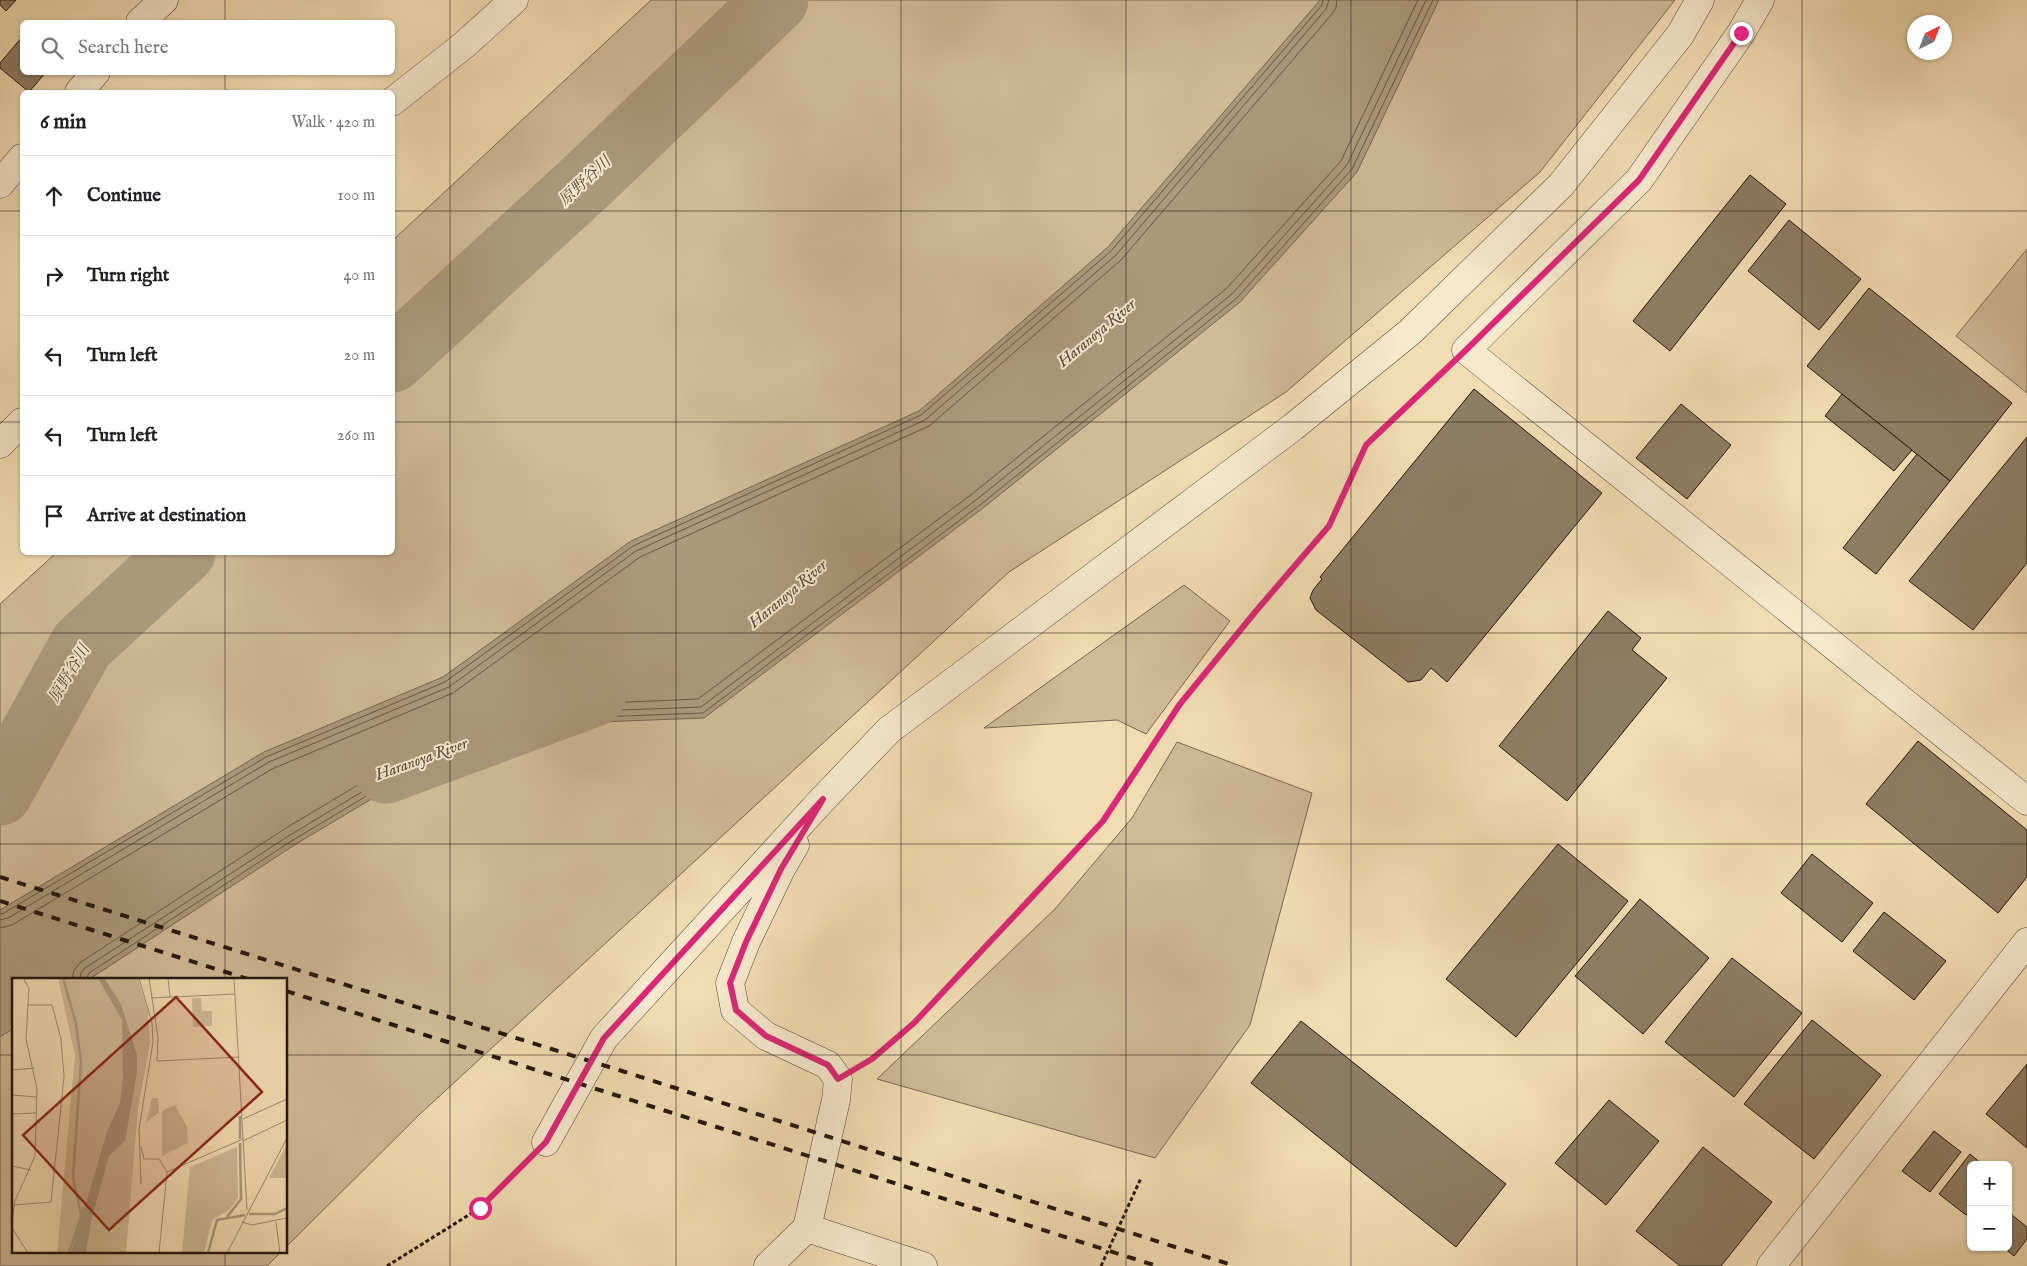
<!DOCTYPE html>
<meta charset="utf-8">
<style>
:root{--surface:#fff;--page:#f6f6f6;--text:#202124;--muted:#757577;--line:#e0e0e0}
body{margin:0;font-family:"IM FELL English","Noto Serif JP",serif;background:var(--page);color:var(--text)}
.controls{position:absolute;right:15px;bottom:15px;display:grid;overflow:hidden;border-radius:8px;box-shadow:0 1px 4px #0004}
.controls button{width:45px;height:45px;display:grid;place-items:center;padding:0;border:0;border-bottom:1px solid var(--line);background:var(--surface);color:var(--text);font:25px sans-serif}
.compass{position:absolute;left:1907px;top:15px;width:45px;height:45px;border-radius:50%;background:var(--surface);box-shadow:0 1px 4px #0004;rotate:42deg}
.stop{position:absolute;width:15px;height:15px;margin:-11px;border:4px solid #db2777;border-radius:50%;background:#fff}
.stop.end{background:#db2777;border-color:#fff;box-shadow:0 1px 5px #0008}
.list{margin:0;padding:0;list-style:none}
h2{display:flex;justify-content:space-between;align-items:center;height:65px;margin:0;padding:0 20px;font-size:21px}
h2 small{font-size:16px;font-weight:400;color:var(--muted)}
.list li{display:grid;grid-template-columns:32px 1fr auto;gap:15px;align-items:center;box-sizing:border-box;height:80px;padding:0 20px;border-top:1px solid var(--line)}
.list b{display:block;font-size:19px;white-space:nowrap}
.list em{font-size:16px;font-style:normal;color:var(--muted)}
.icon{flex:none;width:28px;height:28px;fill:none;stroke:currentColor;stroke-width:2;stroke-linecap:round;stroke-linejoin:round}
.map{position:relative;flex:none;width:2027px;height:1266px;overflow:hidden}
.search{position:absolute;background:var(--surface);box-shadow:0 1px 4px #0004;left:20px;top:20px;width:375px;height:55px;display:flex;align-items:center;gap:12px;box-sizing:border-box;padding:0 18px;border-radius:8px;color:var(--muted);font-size:19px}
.panel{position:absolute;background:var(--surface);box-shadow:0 1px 4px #0004;left:20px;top:90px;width:375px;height:465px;border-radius:8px}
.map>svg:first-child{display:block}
.green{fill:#cfbb97;stroke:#786854}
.water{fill:#ab997c;stroke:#746551}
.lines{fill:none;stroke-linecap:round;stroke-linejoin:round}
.shore{stroke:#665846;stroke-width:1}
.river{stroke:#ab997c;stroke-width:65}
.building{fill:#8e7d65;stroke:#221611}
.minor-casing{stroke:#56483a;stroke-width:29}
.tertiary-casing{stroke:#56483a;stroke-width:29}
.path{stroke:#221611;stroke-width:3;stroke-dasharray:4 2.5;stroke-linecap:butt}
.minor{stroke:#f7e9ce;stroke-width:28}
.tertiary{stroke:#f7e9ce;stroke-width:28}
.rail{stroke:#221611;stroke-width:4;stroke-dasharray:9 9;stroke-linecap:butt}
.route{stroke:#db2777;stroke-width:6}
.grid{fill:none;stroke:#221611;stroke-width:1;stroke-opacity:0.55}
.labels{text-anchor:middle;stroke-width:4;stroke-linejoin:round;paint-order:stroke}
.water-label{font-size:16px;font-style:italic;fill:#594a3c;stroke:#f7e9ce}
.inset-river{fill:none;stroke:#ab997c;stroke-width:2.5}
.inset-road{fill:none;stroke:#9f8d72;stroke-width:1}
.view{fill:#8f2418;fill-opacity:0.15;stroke:#8f2418;stroke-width:2.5}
.inset-edge{fill:none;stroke:#221611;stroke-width:2.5}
</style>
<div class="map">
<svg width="2027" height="1266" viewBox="0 0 2027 1266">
<rect width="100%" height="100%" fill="#f2ddb3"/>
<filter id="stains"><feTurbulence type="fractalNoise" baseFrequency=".004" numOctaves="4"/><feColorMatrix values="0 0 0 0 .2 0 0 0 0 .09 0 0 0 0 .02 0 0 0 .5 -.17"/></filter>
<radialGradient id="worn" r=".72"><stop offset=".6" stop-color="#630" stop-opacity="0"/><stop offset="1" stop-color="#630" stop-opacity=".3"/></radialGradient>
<g class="green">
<path d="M651,0H1675L1540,172L1286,392L1009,572L419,1115L286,1247V980H14V1252H281L267,1266H0V604L56,553L392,552L393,240Z"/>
<path d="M2027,249V393L1956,336Z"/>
<path d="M1184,585L1230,621L1146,734L1117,720L984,728Z"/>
<path d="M1177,742L1312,793L1250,1025L1155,1158L877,1079L1055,909L1132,818Z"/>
</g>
<path class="water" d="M1320,0H1439L1357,172L1240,302L983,508L704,718L494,726L296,844L88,980H14V1028L0,1037V910L264,752L443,677L631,541L919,411L1108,247Z"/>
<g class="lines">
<g class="shore">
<path d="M0,914L4,913L266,757L445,682L633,546L921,415L1111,251L1322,5L1323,0"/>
<path d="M0,920L8,918L269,762L449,687L636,551L925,420L1116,255L1326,9L1329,0"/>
<path d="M0,928L12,925L272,769L453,693L640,557L929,426L1121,260L1332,14L1336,8L1337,0"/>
<path d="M72,980L74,970L81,962L286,828L487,708L698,699L972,494L1227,288L1341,161L1418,0"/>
<path d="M80,980L81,973L85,968L290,835L490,715L701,707L976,500L1232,294L1347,165L1426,0"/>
<path d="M86,980L89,973L293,840L492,721L703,713L980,505L1237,298L1352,169L1433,0"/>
</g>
<g class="river">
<path d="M392,360L588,180L776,0"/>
<path d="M386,771L594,694"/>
<path d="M0,793L82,645L183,552"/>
</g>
</g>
<g class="building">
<path d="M0,0H16L6,11L0,5Z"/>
<path d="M22,37V72H46L29,92L0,68V63Z"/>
<path d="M1750,175L1786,204L1670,351L1633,321Z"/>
<path d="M1789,220L1861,279L1819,330L1748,271Z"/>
<path d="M1869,288L2012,403L1950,481L1807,366Z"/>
<path d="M1474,389L1602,493L1447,682L1431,668L1421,680L1408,682L1316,610L1310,598L1313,590L1322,579L1320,577Z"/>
<path d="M1842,394L1912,450L1894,471L1825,416Z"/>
<path d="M1681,404L1731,445L1687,499L1636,458Z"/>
<path d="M2027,437V563L1973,630L1909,581Z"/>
<path d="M1917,454L1950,481L1876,574L1843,548Z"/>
<path d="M1608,611L1641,638L1632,650L1667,678L1567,801L1499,746Z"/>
<path d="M1918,741L2027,830V877L1998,913L1866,804Z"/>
<path d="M1558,844L1628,901L1516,1037L1446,979Z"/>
<path d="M1812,854L1873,903L1842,942L1781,893Z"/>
<path d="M1640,899L1709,958L1643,1034L1575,976Z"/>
<path d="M1884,912L1946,961L1914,1000L1853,951Z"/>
<path d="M1732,958L1802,1013L1734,1097L1665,1042Z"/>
<path d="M1812,1020L1881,1075L1814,1159L1744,1104Z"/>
<path d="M1301,1021L1506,1184L1456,1247L1251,1083Z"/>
<path d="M2027,1064V1148L1986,1114Z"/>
<path d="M1609,1100L1659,1141L1606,1205L1555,1163Z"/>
<path d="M1934,1131L1961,1152L1930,1192L1902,1171Z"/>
<path d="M1703,1147L1772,1202L1721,1266H1680L1636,1231Z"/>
<path d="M1970,1154L1983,1165H1971V1209L1966,1215L1939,1194Z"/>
<path d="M2008,1212L2027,1227V1239L2014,1256L2003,1247H2008Z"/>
</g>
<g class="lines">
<defs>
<g id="minor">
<path d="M1760,0L1741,33L1639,180L1466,350L2027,801"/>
<path d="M392,102L464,45L514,0"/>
<path d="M0,444L22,422"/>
<path d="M795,845L781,869L746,942L730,983L735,1010L766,1036L828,1065L838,1079L836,1100L807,1228"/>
<path d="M546,1142L604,1038L823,799L889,730L1293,427L1410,332L1561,185L1680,35L1700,0"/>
<path d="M768,1266L807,1228L923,1266"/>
</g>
<g id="tertiary">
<path d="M140,22L164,0"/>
<path d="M79,92L96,72"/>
<path d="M0,184L22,158"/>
<path d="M1771,1266L2027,942"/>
</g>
</defs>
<use href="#minor" class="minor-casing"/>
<use href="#tertiary" class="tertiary-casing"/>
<g class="path">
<path d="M866,1062L914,1023L1103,821L1180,704L1255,611L1329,526L1366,445L1443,372"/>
<path d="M387,1266L480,1208L524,1164"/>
<path d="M1101,1266L1141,1178"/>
</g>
<use href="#minor" class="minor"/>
<use href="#tertiary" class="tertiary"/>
<g class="rail">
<path d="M0,877L622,1071L1235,1266"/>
<path d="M0,901L251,980"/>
<path d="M286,991L1157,1266"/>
</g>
</g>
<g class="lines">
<path class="route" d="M480,1208L546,1142L604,1038L823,799L781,869L746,942L730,983L736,1010L766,1036L828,1065L838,1079L872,1059L914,1023L1103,821L1180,704L1256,611L1329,526L1366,445L1466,350L1639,180L1741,33"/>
</g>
<path class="grid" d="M225,0V22M450,0V1266M676,0V1266M901,0V1266M1126,0V1266M1351,0V1266M1577,0V1266M1802,0V1266M225,72V92M0,211H22M392,211H2027M0,422H22M392,422H2027M225,552V980M0,633H2027M0,844H2027M0,1055H14M286,1055H2027M225,1252V1266"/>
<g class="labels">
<g class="water-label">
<text transform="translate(584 180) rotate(-43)" y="6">原野谷川</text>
<text transform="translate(1096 332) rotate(-40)" y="6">Haranoya River</text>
<text transform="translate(787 593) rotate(-40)" y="6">Haranoya River</text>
<text transform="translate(68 673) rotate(-59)" y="6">原野谷川</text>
<text transform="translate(421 758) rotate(-20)" y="6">Haranoya River</text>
</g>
</g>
<g transform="translate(12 978)">
<rect width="275" height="275" fill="#f2ddb3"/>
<path d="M46,0H126L136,34L138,65L126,131L114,275H45L63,77ZM180,20H189L190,33H200V48L181,49ZM140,120H146L147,134L134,145ZM163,127L175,149L176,165L150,178V133ZM275,166V200H257ZM225,169L226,220L217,232L200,242L192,275H170L178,189Z" fill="#cfbb97"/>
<path d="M86,0H92L109,26L125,77V95L113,163L97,178L79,243L74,275H59L95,154L108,125L111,100L110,42Z" fill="#ab997c"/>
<path class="inset-river" d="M51,0L64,46L69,84L61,200L69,236M228,161V138M237,236H263L275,230M215,239L229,221L228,165M57,275L72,229M196,275L205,242L233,237"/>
<path class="inset-road" d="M127,0L140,45L141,64L127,151L129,206M137,0L146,59L145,83L227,79M156,0L158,19M222,0L235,232M139,20L223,16M0,92L23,90M0,117L25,119M0,136L24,135M231,141L275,121M231,163L275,142M129,169L132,181H147L155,194M0,188L19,192M2,227L39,224L52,99L49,61L40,27H16M0,243L3,223L23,178L25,111L14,61L17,10L11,0M230,244L240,247L275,240M264,244L268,275M0,250L16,275M147,275L155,194L231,161M215,275L275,160"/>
<path class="view" d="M164,19L250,114L97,252L11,157Z"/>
<rect width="275" height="275" class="inset-edge"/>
</g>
<rect width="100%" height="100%" filter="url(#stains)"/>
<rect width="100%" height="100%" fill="url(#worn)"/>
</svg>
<div class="controls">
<button>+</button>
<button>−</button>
</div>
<svg class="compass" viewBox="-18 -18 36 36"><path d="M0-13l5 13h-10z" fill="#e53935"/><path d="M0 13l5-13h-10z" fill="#757577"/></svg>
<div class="stop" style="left:480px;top:1208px"></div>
<div class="stop end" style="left:1741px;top:33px"></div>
<div class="search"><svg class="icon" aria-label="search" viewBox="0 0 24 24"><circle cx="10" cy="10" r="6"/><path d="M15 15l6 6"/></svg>Search here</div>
<section class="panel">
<h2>6 min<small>Walk · 420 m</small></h2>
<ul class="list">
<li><svg class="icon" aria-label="ahead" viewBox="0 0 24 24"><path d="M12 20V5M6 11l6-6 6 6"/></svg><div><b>Continue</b></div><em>100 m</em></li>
<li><svg class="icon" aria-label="right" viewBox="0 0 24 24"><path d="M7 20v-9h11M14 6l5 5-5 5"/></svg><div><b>Turn right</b></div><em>40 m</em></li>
<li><svg class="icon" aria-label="left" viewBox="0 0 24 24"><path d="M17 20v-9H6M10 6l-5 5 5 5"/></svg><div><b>Turn left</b></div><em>20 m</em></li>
<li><svg class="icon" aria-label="left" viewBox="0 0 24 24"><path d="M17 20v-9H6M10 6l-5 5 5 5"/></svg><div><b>Turn left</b></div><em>260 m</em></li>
<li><svg class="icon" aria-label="arrive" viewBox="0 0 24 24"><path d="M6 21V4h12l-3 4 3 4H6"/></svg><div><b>Arrive at destination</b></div></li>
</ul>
</section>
</div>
